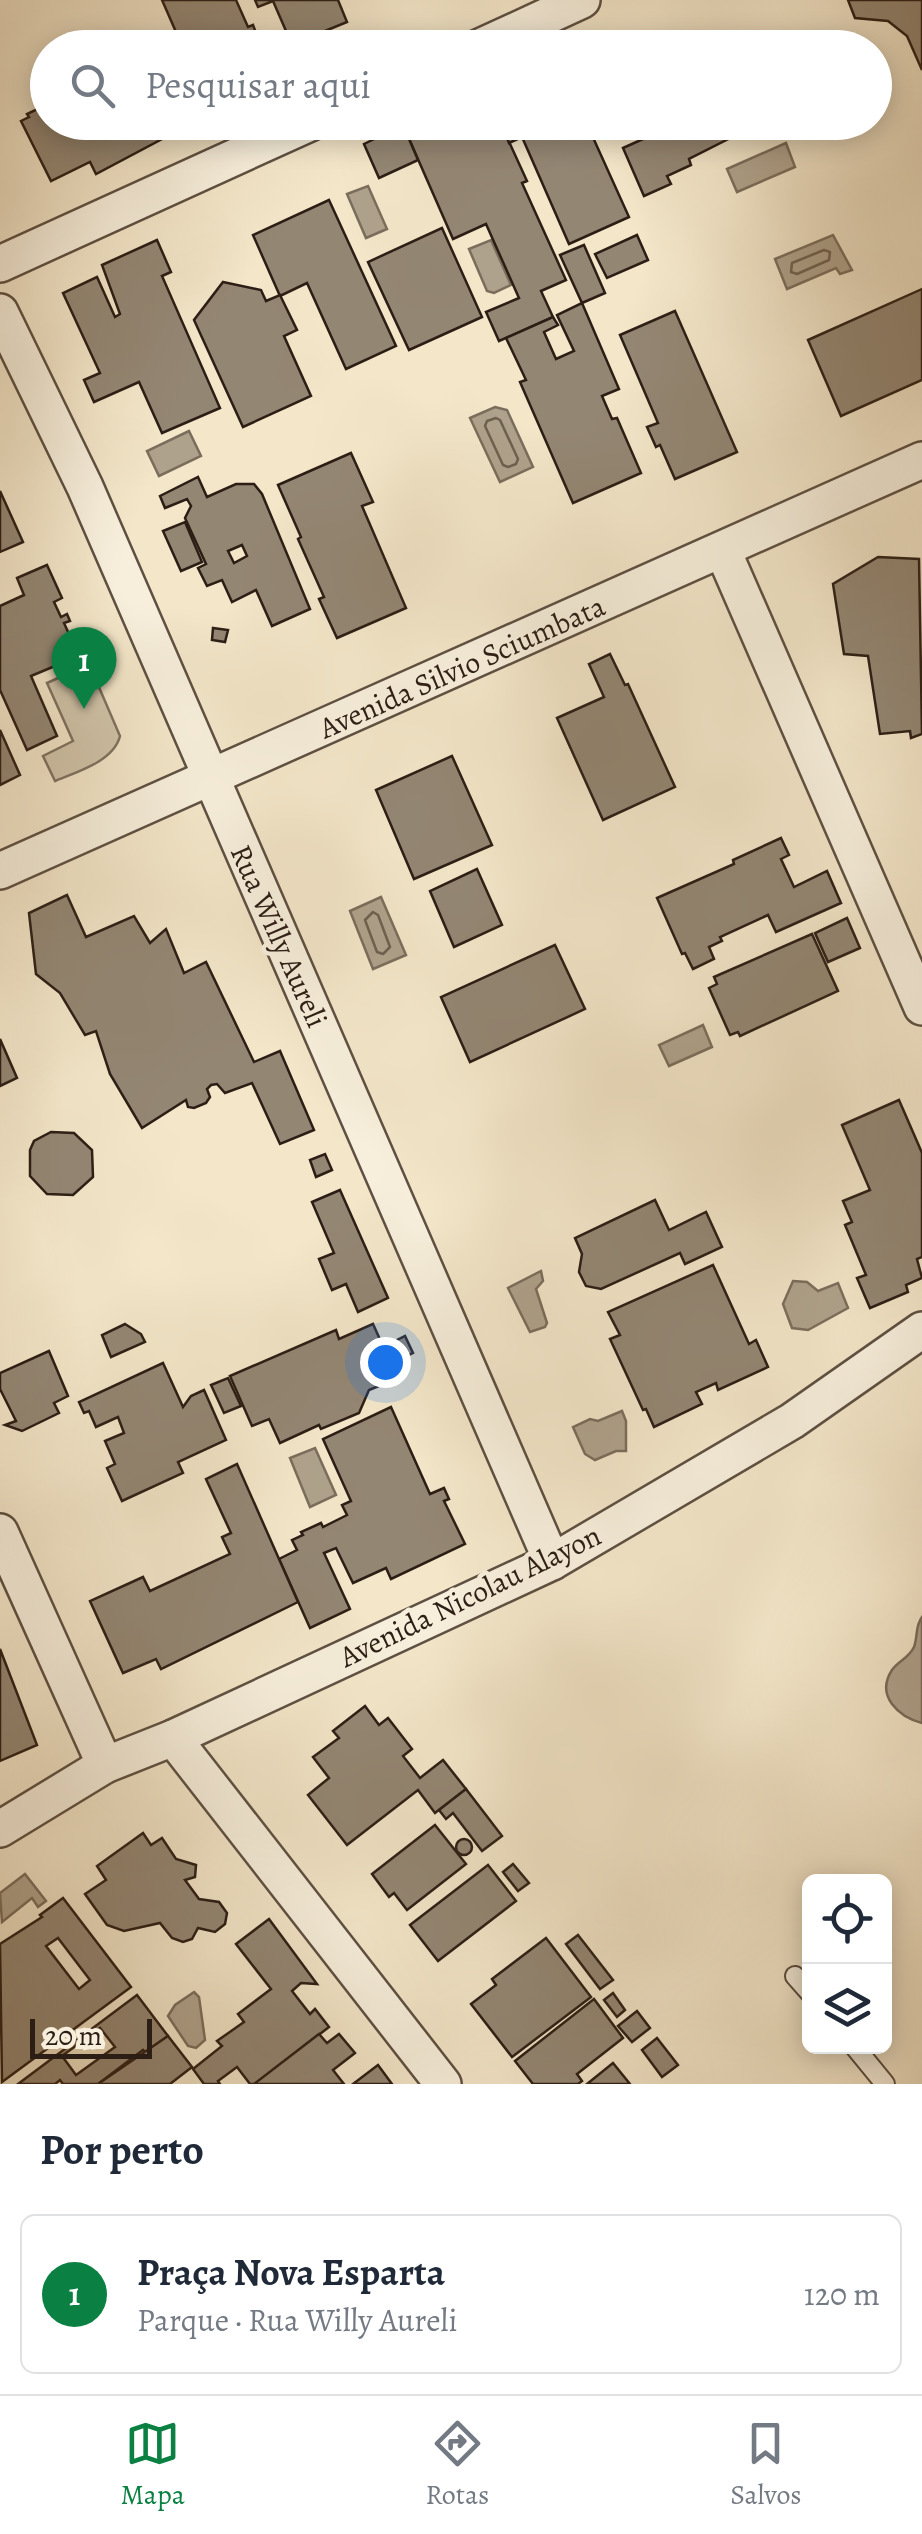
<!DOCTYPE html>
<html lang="pt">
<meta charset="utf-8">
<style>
:root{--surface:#fff;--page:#f2f2f3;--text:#1f2937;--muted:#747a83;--line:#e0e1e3;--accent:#0b8043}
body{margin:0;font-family:Alegreya,serif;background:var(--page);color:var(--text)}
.controls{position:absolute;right:30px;bottom:30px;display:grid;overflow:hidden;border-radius:15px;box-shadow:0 5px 25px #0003}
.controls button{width:90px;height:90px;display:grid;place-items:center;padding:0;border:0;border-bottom:2px solid var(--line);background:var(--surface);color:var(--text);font:50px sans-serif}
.scale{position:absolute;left:30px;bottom:25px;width:122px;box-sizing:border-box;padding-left:10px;border:5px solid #2c1e15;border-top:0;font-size:28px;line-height:35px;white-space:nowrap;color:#2c1e15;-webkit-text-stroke:8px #f7efdc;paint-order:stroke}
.you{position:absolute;left:385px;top:1362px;width:35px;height:35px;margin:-25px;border:8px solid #fff;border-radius:50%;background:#1a73e8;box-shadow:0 0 0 15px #1a73e833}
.badge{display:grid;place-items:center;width:65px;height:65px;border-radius:50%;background:var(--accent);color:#fff;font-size:32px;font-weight:700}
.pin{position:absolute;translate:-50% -82px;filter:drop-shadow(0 2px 5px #0008)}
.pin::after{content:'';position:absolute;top:52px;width:35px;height:30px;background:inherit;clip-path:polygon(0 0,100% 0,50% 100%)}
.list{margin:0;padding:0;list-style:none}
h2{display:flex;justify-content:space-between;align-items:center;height:130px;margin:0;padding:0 40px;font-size:42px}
h2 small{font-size:32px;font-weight:400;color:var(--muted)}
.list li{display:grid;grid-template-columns:65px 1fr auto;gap:30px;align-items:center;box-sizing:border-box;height:160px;margin:0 20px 20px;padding:0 20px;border:2px solid var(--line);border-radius:15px}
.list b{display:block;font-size:38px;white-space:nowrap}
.list p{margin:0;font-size:32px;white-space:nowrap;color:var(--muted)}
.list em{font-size:32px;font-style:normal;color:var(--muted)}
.icon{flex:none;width:55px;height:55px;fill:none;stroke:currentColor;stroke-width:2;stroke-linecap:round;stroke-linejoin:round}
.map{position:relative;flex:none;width:922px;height:2084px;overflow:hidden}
.search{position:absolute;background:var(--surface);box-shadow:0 5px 25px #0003;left:30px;right:30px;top:30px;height:110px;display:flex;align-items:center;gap:25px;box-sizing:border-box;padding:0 35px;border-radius:55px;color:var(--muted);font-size:38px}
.sheet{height:310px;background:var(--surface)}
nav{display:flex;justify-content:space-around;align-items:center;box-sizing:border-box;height:140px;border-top:2px solid var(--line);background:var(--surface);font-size:28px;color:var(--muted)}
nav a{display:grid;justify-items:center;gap:5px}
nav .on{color:var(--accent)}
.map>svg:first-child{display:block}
.green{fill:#d1c4aa;stroke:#7e7160;stroke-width:2.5}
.water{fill:#afa28c;stroke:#7b6d5c;stroke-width:2.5}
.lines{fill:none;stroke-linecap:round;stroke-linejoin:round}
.shore{stroke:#6e6050;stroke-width:2.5}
.building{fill:#938673;stroke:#2c1e15;stroke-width:2.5;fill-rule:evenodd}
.service-casing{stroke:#5e5042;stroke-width:22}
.minor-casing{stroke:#5e5042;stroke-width:40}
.service{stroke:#f7efdc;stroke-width:18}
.minor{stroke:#f7efdc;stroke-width:35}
.labels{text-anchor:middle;stroke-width:9;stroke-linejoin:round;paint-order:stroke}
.street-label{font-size:30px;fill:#2c1e15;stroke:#f7efdc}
</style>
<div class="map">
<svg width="922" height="2084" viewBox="0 0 922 2084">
<rect width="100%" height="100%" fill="#f3e6c9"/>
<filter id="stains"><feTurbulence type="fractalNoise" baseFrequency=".002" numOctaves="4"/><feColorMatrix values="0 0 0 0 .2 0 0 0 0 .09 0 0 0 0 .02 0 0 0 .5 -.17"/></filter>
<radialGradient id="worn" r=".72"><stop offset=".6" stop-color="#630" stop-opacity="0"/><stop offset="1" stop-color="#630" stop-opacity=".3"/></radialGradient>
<path class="green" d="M89,664L120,736C114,761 77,772 55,781L43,756L73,741L47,683Z"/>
<g class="water">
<path d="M786,143L795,167L737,192L727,169Z"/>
<path d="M368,186L387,229L366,238L347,194Z"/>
<path d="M833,235L852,270L840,274L836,268L787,289L775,259Z"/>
<path d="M491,240L511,285L494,293L487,291L469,249Z"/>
<path d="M495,407L507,410L533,467L500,482L470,418Z"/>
<path d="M189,431L201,456L159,476L147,451Z"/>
<path d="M381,897L406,955L373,969L350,911Z"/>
<path d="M703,1025L712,1047L669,1066L659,1045Z"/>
<path d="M541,1271L543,1281L536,1289L547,1323L545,1327L530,1332L508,1288Z"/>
<path d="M793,1281L807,1282L818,1291L838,1283L848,1308L808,1330L792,1328L783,1304Z"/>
<path d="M622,1411L626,1421V1451H616L595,1460L585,1454L573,1427L590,1419L598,1421Z"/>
<path d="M315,1448L336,1495L310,1507L290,1458Z"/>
<path d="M922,1617V1723C899,1717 875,1696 892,1670C898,1661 909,1658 914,1647C918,1636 915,1626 922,1617Z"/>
<path d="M25,1874L46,1901L38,1907L32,1898L2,1922L0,1893Z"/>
<path d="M194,1992L199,1997L205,2040L196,2048L188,2046L168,2016L175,2005Z"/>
</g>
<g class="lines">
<g class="shore">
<path d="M824,250L830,252L829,260L797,274L791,272L792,263Z"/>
<path d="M496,418L500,420L518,459L516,464L508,467L503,465L485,426L487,421Z"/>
<path d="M373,912L378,915L390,947L383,954L377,952L365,920Z"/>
</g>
</g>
<g class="building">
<path d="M162,0H236L248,27L253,25L262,48H183Z"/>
<path d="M255,0H338L347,22L325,31L332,48H304L302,43L293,47L273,1L258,7Z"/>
<path d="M848,0H922V70L907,36L888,21L855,18Z"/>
<path d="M48,104V122H178L181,129L96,174L90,162L51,181L21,121L29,117L27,114Z"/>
<path d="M409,122H495L501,135L505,133L527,181L522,183L566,280L541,291L553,317L499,341L486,312L519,298L486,224L453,239L403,125Z"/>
<path d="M501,122H586L629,217L569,244L522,137L509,143Z"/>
<path d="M647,122H762L689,159L691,165L667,176L671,184L644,196L623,148L652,135Z"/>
<path d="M403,125L418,160L379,178L364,144Z"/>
<path d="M329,200L396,346L346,369L307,283L280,296L253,235Z"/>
<path d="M442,228L482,317L409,350L368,262Z"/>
<path d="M637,235L648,260L607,278L595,254Z"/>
<path d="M157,240L171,272L162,276L220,408L162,433L139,382L94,402L84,380L100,373L63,293L97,277L115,317L120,314L102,265Z"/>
<path d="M584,245L605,293L582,303L560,255Z"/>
<path d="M223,282L261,290L266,301L280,295L297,330L284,336L311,396L243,427L194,320Z"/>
<path d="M922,289V380L841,416L808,340Z"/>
<path d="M582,303L619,389L602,396L612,419L617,418L641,473L573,503L520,382L526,380L506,338L553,317L558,325L544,332L556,359L574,351L557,315Z"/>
<path d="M675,311L737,452L675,479L660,445L656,447L647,427L658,423L620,335Z"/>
<path d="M351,453L373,502L362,506L406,608L337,638L319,599L324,597L298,539L301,537L278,485Z"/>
<path d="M198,477L207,497L236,484H254L262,494L310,609L272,626L256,590L232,602L222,580L207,586L198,568L206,564L185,518L191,506L187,499L165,508L160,496ZM242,545L247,556L234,563L228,551Z"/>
<path d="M0,491L23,542L0,552Z"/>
<path d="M185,522L202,562L181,571L163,531Z"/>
<path d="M878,557L919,559L922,734L911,738L910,731L880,734L868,656L844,654L833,584Z"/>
<path d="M47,565L62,598L54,602L61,617L67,614L70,621L64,623L79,656L31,676L57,736L27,750L0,690V606L24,595L17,578Z"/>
<path d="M213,628L228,630L225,642L212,640Z"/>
<path d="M610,654L625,685L628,684L675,787L603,820L557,718L604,697L589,664Z"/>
<path d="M0,730L20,775L0,785Z"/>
<path d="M452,756L492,845L414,879L376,790Z"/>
<path d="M781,838L789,855L781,859L794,887L827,871L841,903L776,932L768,915L720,937L722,941L709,947L714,959L693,969L685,953L682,954L657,898L734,864L733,860Z"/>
<path d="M477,869L502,925L454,947L430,891Z"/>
<path d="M67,895L86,937L134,916L150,943L166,929L184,973L206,962L254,1062L280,1051L314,1130L280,1144L252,1083L225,1093L217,1084L211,1085L207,1089L210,1097L206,1103L194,1108L188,1107L186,1100L142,1128L110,1074L96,1031L85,1035L60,993L36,974L29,913Z"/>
<path d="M847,918L860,948L828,962L815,933Z"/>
<path d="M812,934L838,991L740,1036L738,1032L730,1035L709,988L717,984L714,977Z"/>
<path d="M555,945L585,1009L470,1062L441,997Z"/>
<path d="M0,1039L17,1078L0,1086Z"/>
<path d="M899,1100L922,1153V1257L917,1259L922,1278L906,1285L908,1292L870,1308L857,1278L866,1275L845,1225L852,1222L843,1201L870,1190L842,1125Z"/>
<path d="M51,1132L74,1133L92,1150L93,1177L73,1195L47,1194L30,1176V1150L34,1141Z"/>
<path d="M325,1154L332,1170L316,1177L310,1160Z"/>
<path d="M340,1190L388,1298L358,1312L346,1284L332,1290L319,1259L334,1253L312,1202Z"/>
<path d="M655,1200L669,1230L706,1212L722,1247L685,1264L680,1253L601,1289L586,1286L579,1272L582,1254L575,1238Z"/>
<path d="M713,1265L749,1344L756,1340L768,1367L718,1390L716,1383L696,1392L702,1404L654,1427L646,1409L643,1410L610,1339L620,1335L608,1312Z"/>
<path d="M125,1324L141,1334L145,1342L111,1357L102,1335Z"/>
<path d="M373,1324L388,1357L398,1352L393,1342L405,1336L413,1353L384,1367L391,1381L369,1390L359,1413L321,1429L319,1425L280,1443L269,1419L252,1426L230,1376L336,1330L339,1339Z"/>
<path d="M49,1351L68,1396L54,1403L59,1413L22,1431L5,1425L16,1421L0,1389V1373Z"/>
<path d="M163,1363L183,1407L191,1396L204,1390L226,1440L178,1462L183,1473L122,1501L107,1468L115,1464L105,1441L124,1433L118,1417L96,1427L89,1411L84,1413L79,1402Z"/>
<path d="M228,1378L241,1406L224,1413L211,1385Z"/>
<path d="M391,1407L430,1494L444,1488L449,1499L444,1501L465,1544L391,1579L386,1568L353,1583L336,1548L324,1553L350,1609L310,1628L279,1559L297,1550L292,1540L303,1535L301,1532L321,1523L323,1527L347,1515L342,1505L351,1501L323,1439Z"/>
<path d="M237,1464L298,1602L161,1669L156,1659L123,1673L90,1601L143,1577L150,1591L230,1554L222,1537L231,1533L206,1479Z"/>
<path d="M0,1649L37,1745L0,1761Z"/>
<path d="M365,1706L379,1725L388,1718L412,1749L403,1756L420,1778L443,1760L466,1789L435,1813L418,1790L347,1845L308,1795L329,1778L313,1757L339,1738L333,1731Z"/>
<path d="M466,1789L502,1836L482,1851L453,1813L446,1819L439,1810Z"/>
<path d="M435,1825L466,1864L407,1910L394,1893L389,1897L372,1874Z"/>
<path d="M143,1833L151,1845L162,1838L176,1859L196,1865L195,1877L185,1880L199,1899L219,1902L227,1913L225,1924L215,1932L198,1928L192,1939L183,1942L172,1938L160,1923L124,1931L107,1925L85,1894L106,1880L97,1866Z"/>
<circle cx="464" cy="1847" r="8"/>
<path d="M513,1864L529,1883L518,1891L503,1872Z"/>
<path d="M488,1865L516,1901L438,1961L410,1925Z"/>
<path d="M63,1898L131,1987L2,2082L0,1944L42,1917L40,1915ZM58,1938L90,1980L79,1989L46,1946Z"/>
<path d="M269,1919L317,1984L301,1983L292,1991L310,2014L315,2009L329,2027L255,2084H250L237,2067L218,2081L220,2084H204L193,2069L222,2046L217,2041L244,2022L238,2014L271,1989L236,1944Z"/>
<path d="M578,1935L613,1980L600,1989L566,1944Z"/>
<path d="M546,1938L591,1997L512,2057L471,2004L496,1985L492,1979Z"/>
<path d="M613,1993L625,2010L617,2017L604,2000Z"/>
<path d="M137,1995L168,2036L146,2053L143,2050L98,2084H63L60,2080L55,2084H18ZM100,2028L115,2047L76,2075L62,2056Z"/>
<path d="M594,1999L623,2038L577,2074L582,2081L578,2084H533L515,2061Z"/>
<path d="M637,2011L650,2028L632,2042L618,2026Z"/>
<path d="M319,2034L327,2043L339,2034L355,2053L333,2070L344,2084H254Z"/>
<path d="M168,2036L192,2067L170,2084H98Z"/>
<path d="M657,2038L678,2065L662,2077L642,2050Z"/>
<path d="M613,2063L630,2084H587Z"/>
<path d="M378,2065L392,2084H353Z"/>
</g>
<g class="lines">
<defs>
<g id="service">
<path d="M795,1976L810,1993"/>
<path d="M854,2046L885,2084"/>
</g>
<g id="minor">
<path d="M478,48L582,0"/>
<path d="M0,264L312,122"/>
<path d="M0,312L85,487L552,1562"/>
<path d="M723,551L922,1007"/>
<path d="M0,871L922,460"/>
<path d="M0,1532L105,1765"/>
<path d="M173,1738L443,2084"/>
<path d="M0,1829L105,1765L173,1738L552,1562L792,1421L922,1330"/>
</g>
</defs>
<use href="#service" class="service-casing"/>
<use href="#minor" class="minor-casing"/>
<use href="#service" class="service"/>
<use href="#minor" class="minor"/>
</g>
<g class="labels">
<g class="street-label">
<text transform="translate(462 667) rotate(-24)" y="10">Avenida Silvio Sciumbata</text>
<text transform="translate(279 936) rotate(66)" y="10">Rua Willy Aureli</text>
<text transform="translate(470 1596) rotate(-26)" y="10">Avenida Nicolau Alayon</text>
</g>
</g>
<rect width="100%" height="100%" filter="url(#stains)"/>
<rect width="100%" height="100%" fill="url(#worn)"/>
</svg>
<div class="controls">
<button><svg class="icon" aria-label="locate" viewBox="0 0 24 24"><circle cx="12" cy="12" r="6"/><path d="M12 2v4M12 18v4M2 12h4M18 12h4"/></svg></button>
<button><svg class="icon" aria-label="layers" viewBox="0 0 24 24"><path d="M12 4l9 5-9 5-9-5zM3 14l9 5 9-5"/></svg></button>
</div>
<div class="scale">20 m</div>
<div class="you"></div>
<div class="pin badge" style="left:84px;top:709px">1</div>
<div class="search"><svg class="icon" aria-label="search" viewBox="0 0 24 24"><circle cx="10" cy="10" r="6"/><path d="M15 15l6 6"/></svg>Pesquisar aqui</div>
</div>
<section class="sheet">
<h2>Por perto<small></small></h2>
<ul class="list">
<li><span class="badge">1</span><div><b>Praça Nova Esparta</b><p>Parque · Rua Willy Aureli</p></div><em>120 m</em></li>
</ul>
</section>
<nav>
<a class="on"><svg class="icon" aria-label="map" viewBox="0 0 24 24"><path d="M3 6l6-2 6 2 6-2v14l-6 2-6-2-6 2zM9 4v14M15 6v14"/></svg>Mapa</a>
<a><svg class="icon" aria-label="directions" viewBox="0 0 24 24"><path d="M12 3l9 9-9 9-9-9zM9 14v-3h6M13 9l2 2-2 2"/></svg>Rotas</a>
<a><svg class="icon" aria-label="saved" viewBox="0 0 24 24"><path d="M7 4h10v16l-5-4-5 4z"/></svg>Salvos</a>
</nav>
